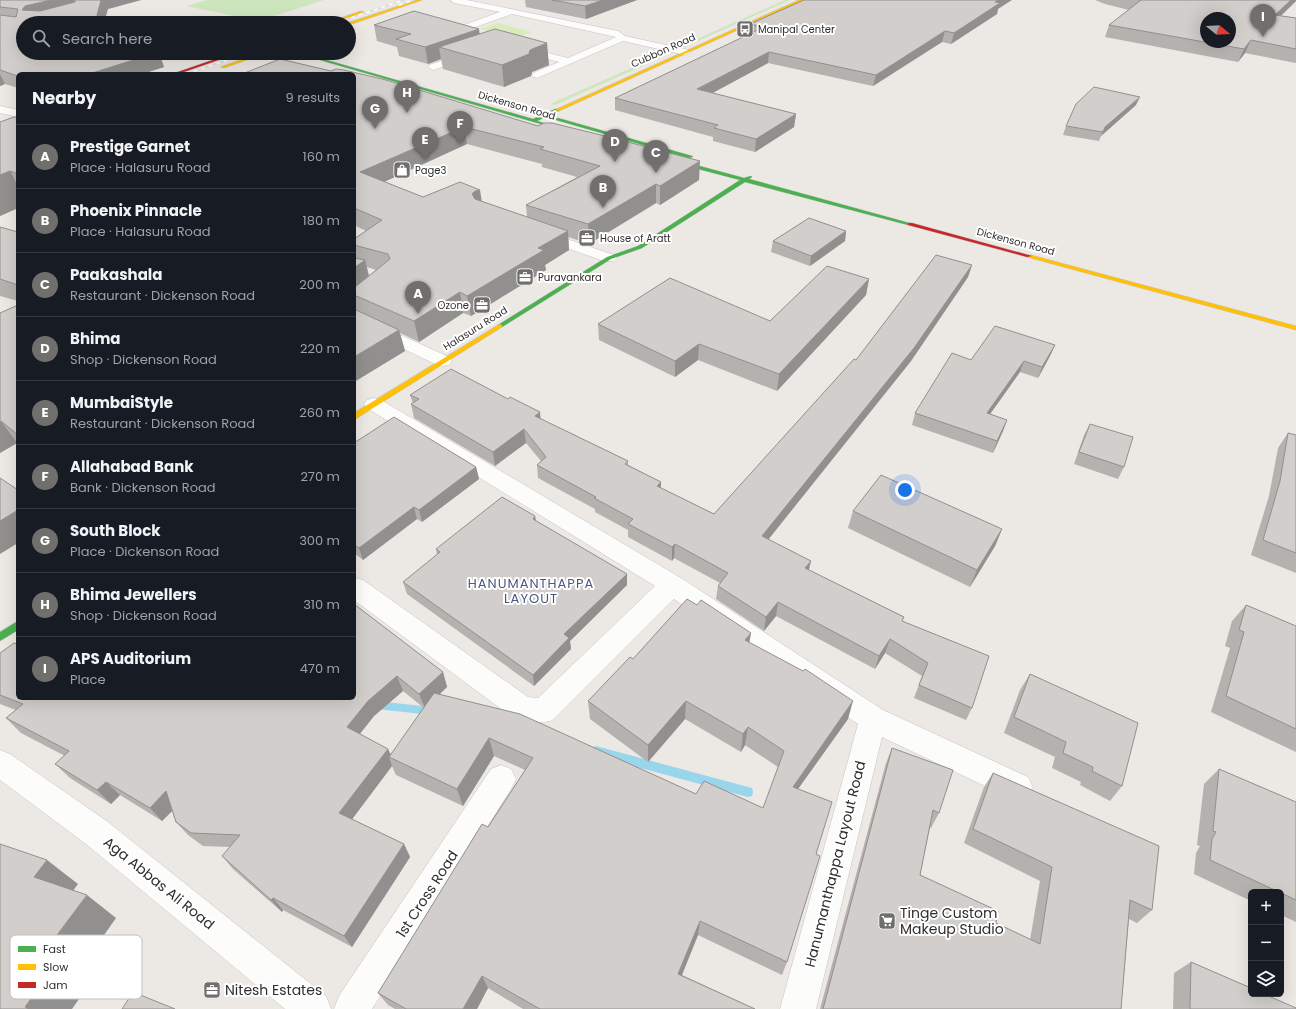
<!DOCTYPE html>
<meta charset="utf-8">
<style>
:root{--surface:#171b24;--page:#242831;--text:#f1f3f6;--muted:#9ea1a6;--line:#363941;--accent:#706f6e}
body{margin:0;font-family:Poppins,sans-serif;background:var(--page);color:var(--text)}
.controls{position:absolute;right:12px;bottom:12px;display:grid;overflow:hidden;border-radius:6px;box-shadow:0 4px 16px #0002}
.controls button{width:36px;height:36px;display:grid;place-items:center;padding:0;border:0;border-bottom:1px solid var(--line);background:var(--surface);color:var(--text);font:20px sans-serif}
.compass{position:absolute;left:1200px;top:12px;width:36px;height:36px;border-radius:50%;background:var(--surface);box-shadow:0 4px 16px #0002;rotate:108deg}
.you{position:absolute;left:905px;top:490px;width:14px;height:14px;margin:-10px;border:3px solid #fff;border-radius:50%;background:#1a73e8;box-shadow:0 0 0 6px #1a73e833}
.badge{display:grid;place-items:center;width:26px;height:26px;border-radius:50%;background:var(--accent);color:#fff;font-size:13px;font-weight:700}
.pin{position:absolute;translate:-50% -33px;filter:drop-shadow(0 1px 2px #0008)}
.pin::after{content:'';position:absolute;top:21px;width:14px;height:12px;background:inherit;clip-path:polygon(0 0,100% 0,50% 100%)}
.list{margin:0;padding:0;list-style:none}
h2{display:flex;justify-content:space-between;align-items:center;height:52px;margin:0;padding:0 16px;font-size:17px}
h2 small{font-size:13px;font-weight:400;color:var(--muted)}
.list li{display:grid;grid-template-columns:26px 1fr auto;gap:12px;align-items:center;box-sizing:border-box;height:64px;padding:0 16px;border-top:1px solid var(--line)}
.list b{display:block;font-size:15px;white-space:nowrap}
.list p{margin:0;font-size:13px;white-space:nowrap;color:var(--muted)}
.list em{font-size:13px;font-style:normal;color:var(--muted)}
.icon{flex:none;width:22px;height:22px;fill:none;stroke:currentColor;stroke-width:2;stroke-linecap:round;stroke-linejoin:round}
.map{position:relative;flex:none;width:1296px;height:1009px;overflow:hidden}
.search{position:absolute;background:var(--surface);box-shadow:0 4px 16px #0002;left:16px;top:16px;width:340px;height:44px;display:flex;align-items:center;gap:10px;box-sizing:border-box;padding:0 14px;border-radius:22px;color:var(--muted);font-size:15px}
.panel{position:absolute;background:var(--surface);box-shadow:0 4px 16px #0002;left:16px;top:72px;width:340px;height:628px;border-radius:6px}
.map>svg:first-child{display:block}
.green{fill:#cee6be}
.pitch{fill:#d9eabb}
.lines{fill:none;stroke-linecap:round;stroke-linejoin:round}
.stream{fill:#99d6ec;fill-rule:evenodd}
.street-casing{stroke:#c5c4c5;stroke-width:1}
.fast-casing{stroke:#c5c4c5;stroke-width:1}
.slow-casing{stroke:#c5c4c5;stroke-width:1}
.jam-casing{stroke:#c5c4c5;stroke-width:1}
.street{fill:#fcfcfb;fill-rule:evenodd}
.fast{fill:#4caf50;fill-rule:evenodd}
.slow{fill:#ffc107;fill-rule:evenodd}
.jam{fill:#c62828;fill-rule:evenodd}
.rail-casing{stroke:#dfdfe1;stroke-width:2}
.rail{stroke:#fff;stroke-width:1.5;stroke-dasharray:4;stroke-linecap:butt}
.wall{fill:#b4b1af;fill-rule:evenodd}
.shaded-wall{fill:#92908e}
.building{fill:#d1cecb;stroke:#92908e;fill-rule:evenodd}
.labels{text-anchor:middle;stroke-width:4;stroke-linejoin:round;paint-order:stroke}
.far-poi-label{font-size:10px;fill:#2e2e2e;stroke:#fff;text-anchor:start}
.far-street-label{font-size:10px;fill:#2e2e2e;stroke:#fff}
.neighbourhood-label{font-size:13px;letter-spacing:1px;fill:#4d5680;stroke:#fff}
.near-street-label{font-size:14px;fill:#2e2e2e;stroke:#fff}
.near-poi-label{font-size:14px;fill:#2e2e2e;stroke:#fff;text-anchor:start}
.key{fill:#fff;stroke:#c0c0c0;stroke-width:1}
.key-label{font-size:11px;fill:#2e2e2e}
</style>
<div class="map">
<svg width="1296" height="1009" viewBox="0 0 1296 1009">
<rect width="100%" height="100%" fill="#ece8e4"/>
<g class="green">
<path d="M207,0H324L259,21L186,6Z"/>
<path d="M785,0H790L555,105L550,104Z"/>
</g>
<path class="pitch" d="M498,23L532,32L515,38L480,29Z"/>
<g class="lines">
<g class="stream">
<path d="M376,701L432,707L436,708L437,711L436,714L432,715L376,709L372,708L371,705L372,702Z"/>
<path d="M596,746L748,787L752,788L753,792L752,796L748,797L596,756L592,754L591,751L592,748Z"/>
</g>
<defs>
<g id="street">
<path d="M450,0H467L618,31L625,36L689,50L690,52L685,55L623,41L537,78L533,77L532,75L533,73L559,62L517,51L515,49L517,47L520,46L568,58L616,37L512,14L453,35L448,32L450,30L500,12L454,3Z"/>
<path d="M470,51L475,54L474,56L433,70L428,67L429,65Z"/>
<path d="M0,106L18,110V117L0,113Z"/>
<path d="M540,230L614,255L617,258L614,261H604L535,237L533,234L535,231Z"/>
<path d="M354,314L449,357L452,361L449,365L443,366L437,365L354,325Z"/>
<path d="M374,398L381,400L681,578L883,710L1028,777L1033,787L1028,797L1018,801L1008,797L882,737L816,1009H780L858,724L674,599L553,720C539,725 526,721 512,717L354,600V578L363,580L528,697L538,698L655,586L367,408L364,404L367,400Z"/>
<path d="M0,750L10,754L108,822L326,996L331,1009H285L86,844L0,780Z"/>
<path d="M501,765L511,769L516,779L511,789L372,1009H334L339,996L491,769Z"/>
</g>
<g id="fast">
<path d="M296,53H302L533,119L555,109H559V111L537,121L574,132L572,133Z"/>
<path d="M558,118L692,156L693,157L688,158L556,120V119Z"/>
<path d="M670,158L744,178L751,176L752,177L749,179L913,224L908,225L745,182L642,248L611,259L502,327H498V325L607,257L638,246L740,180L668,161L667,160Z"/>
<path d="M18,621V630L0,641V632Z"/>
</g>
<g id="slow">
<path d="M417,0H422L349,25L348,23Z"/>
<path d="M799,0H804L559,111L555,110Z"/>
<path d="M361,11L364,12L333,23H327Z"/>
<path d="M260,53H266L224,68L221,67Z"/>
<path d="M1027,255H1031L1296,326V330L1027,257Z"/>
<path d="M500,324L502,325V327L354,420V413Z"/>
</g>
<g id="jam">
<path d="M233,53H239L178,74H172Z"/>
<path d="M908,223H912L1032,256L1027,257L908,225Z"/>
</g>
</defs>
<use href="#street" class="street-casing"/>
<use href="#fast" class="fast-casing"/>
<use href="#slow" class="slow-casing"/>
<use href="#jam" class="jam-casing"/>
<use href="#street" class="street"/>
<use href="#fast" class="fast"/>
<use href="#slow" class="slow"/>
<use href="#jam" class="jam"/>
<defs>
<g id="rail">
<path d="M399,5L413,0"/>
<path d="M336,23L404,0"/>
<path d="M242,58L258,53"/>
<path d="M186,74L248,53"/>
</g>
</defs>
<use href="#rail" class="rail-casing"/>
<use href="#rail" class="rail"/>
</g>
<g class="wall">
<path d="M0,0H141L108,9L23,53H159L164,67L142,74H18V88L5,84L0,86Z"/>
<path d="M525,0H637L586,19L526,7Z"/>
<path d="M1095,0H1296V1L1281,16L1296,18V63L1245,53L1238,62L1105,37L1109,25L1129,10L1105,4Z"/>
<path d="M998,9L997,14L951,44L942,42L873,86L768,63L712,93L796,114L794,127L755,152L713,141V137L615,110V98L750,34V24Z"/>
<path d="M374,25L480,34L549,65L532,72L531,76L504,87L443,69L441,59L428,64L399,56L397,47L377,41Z"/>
<path d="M354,74L699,180L660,205L656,203L589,244L568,237L569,250L545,265L546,270L471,316L463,313L419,342L400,333L405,351L354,382V239L366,231L354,225ZM467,144L542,164V167L577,177L526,205L527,217L482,202L423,197L384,182ZM367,267L376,270L369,276Z"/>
<path d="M1136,105L1101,136L1099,141L1063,135L1066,126Z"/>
<path d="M18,117V208L0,216V122Z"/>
<path d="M0,227L18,232V301L0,296Z"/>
<path d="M846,231L845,241L810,266L771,252L773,241Z"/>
<path d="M972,265L968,277L911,361L768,539L809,570L904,617L902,621L972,708L966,720L914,698L922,676L885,653L875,669L776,616L764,631L716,599L718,586L720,583L674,558L672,561L628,537V530L595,512V509L538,478L537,465L541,461L526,443L495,466L414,418L411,404L413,403L410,395L541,419L628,461V465L661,482V488L714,514L856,360Z"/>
<path d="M869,279L866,295L777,391L698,360L675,377L599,340L598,324L770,321Z"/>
<path d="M18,305V444L17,443L0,453V313Z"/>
<path d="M1055,345L1050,356L1038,378L1020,372L990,414L1007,420L1003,431L993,453L912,425L915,413L971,360Z"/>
<path d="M1090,424L1124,467L1118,479L1074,464L1084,435Z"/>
<path d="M1288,433L1296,435V573L1251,555L1269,496L1278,448Z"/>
<path d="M354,443L476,467L479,479L422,522L417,519L363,560L354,553Z"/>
<path d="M853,511L1002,529L995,546L970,587L848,528Z"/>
<path d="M535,516L536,521L627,585L570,641L571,649L534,686L407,594L403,582L437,555L436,549Z"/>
<path d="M354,604L443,672L447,687L439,695L696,794L763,808L778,767L745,745L741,752L685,719L648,762L590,719L588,701L633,659L750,643L848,719L798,789L816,854L787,962L782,975L698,935L682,975L755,1009H523L488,988L477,1009H395L388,1005L378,993L488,827L525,770L494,756L463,806L396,775L392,766L352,819L404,844L410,857L352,947L283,910L282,912L233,869L222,856L230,847L203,846L188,835L176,822L172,811L162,821L120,795L111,804L70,778L55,764L65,756L21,733L6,718L16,710L0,704V653L18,698ZM403,691L424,708L391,754L360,734L374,716Z"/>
<path d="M1246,605L1296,626V752L1211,712L1230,648L1225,646L1232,621Z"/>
<path d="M1030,674L1122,786L1110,801L1080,785L1081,782L1052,768L1055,757L1004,733L1020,690Z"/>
<path d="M892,748L939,813L931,828L930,827L920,875L996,923L1030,940L1040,881L964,843L984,787L993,773L1152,910L1137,923L1129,919L1121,1009H820L886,763Z"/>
<path d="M1219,769L1296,802V922L1281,915V892H1251V901L1194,874L1196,853L1200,846L1197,845L1204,784Z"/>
<path d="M1191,962L1296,1009H1173L1174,973Z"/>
</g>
<g class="shaded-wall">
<path d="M51,0H74L77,8L32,20L22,10L25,6Z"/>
<path d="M101,0H141L108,9L104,23H95Z"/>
<path d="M603,0H637L586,19L585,6Z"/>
<path d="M998,0H1012L998,9L997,14L951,44L954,33Z"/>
<path d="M1291,0H1296V1L1269,27L1275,15Z"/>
<path d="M479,29L481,45L439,47L441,59L428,64L425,47Z"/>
<path d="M945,31L942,42L873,86L876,75Z"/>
<path d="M1251,40L1245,53L1238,62L1244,49Z"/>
<path d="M547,43L549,65L532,72L531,76L504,87L502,65L530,50Z"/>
<path d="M769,52L768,63L696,102L697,89Z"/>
<path d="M156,53H159L164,67L142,74H89Z"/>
<path d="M0,74L5,84L0,86Z"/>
<path d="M1140,97L1136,105L1101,136L1105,127Z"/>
<path d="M796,114L794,127L755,152L756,139Z"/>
<path d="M464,127L467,144L364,191L360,172Z"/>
<path d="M700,161L699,180L660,205V186Z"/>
<path d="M10,171L18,186V208L0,216V175Z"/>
<path d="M656,184V203L589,244L588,224Z"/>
<path d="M480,190L483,209L478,210L472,194L475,191Z"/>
<path d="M568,231L569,250L545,265L546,270L471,316L467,296L538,248Z"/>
<path d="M846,231L845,241L810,266L811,256Z"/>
<path d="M365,260L370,281L354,292V268Z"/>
<path d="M972,265L968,277L911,361L760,550L762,536Z"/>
<path d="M869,279L866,295L777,391L779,374Z"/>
<path d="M460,292L463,313L419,342L414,321Z"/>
<path d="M399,330L405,351L354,382V357Z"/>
<path d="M699,344L698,360L675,377V361Z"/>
<path d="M1055,345L1050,356L1038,378L1042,367Z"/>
<path d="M1024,361L1020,372L983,424L987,413Z"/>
<path d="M540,412L541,426L535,416Z"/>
<path d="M1007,420L1003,431L993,453L997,441Z"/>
<path d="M1,421L17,443L0,453V422Z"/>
<path d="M524,429L526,443L495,466L493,452Z"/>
<path d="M476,467L479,479L422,522L419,510Z"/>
<path d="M661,482V495L657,486Z"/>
<path d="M414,507L417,519L363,560L359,548Z"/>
<path d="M18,510V543L0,554V521Z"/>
<path d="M535,516L537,528L533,519Z"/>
<path d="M1002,529L995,546L970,587L977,570Z"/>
<path d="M675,544L674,558L672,561V547Z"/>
<path d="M811,561L808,574L805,568Z"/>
<path d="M627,574V585L570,641L571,649L534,686L533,675L564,634Z"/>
<path d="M778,602L776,616L764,631L766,617Z"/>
<path d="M751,633L748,651L745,640Z"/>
<path d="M890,639L885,653L875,669L879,656Z"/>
<path d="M443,672L447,687L425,708L419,694Z"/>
<path d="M397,676L403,691L374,716L354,741L347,727L368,701Z"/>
<path d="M686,701L685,719L648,762V745Z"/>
<path d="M853,701L848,719L788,803L793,787Z"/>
<path d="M748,727L745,745L741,752L743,734Z"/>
<path d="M489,738L494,756L463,806L457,789Z"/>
<path d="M388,749L393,759L389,757L392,766L347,826L339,813Z"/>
<path d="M106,782L120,795L111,804L97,790Z"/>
<path d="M166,791L178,805L162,821L150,808Z"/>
<path d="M404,844L410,857L352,947L344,936Z"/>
<path d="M47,860L78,884L66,900L34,877Z"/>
<path d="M87,895L116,918L88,958L102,966L72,1009H28L25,1007L54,939Z"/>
<path d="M273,898L283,910L282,912L271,900Z"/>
<path d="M700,921L698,935L677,987L678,974Z"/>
<path d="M482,976L488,988L477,1009H463Z"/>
</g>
<g class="building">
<path d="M0,0H51L25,6L22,10L40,11L75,2V0H101L95,23H23V53H156L89,74H18V76L0,70V15L16,17L18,9L0,7Z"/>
<path d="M552,0H603L585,6Z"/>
<path d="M804,0H998L995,2L1000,3L954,33L945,31L876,75L769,52L697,89L796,114L756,139L714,128L718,125L615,98L764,27L750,24Z"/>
<path d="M1139,0H1291L1275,15L1296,18V49L1251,40L1244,49L1109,25L1141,0ZM1206,18H1230V42H1206Z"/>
<path d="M414,11L479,29L425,47L396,39L411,34L374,25Z"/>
<path d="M495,29L547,43L530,50L529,54L502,65L439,47Z"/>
<path d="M280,59L331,71L336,69L344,70L386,80L538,126L544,123H552L609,137L700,161L660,186L656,184L588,224L526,205L600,166L540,149L544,147L464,127L360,172L423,197L460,182L480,190L475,191L472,194L475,199L568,231L538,248L544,250L467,296L460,292L414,321L354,295V287H355L390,259L388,254L354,245V239L382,220L354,208V74H242Z"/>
<path d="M1094,87L1140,97L1105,127L1103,132L1066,126L1076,104Z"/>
<path d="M14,117H18V174L10,171L0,175V122Z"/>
<path d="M809,218L846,231L811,256L773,241Z"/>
<path d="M0,227L18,232V285L0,279Z"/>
<path d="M936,255L972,265L914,348L762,536L811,561L805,568L904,617L902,621L989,656L972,708L919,685L928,663L890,639L879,656L778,602L766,617L718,586L728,573L675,544L672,547L628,524L633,519L594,498L596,497L537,465L546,457L524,429L493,452L411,404L419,399L410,395L451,369L508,399L510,397L540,412L535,416L628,461L625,464L661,482L657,486L714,514L854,359L856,360Z"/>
<path d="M354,258L365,260L354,268Z"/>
<path d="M827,266L869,279L779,374L699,344L675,361L598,324L670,278L770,321Z"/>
<path d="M18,305V435L1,421L0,422V313Z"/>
<path d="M354,309L399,330L354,357Z"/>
<path d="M995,326L1055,345L1042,367L1024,361L987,413L1007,420L997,441L915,413L952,353L971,360Z"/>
<path d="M394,417L476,467L419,510L414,507L359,548L354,545V443Z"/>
<path d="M1090,424L1133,437L1124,467L1079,452Z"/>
<path d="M1288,433L1296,435V553L1263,540L1280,481Z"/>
<path d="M881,475L1002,529L977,570L853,511Z"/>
<path d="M0,478L18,490V510L0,521Z"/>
<path d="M502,497L535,516L533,519L627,574L564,634L569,638L533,675L403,582L440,552L436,549Z"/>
<path d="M687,599L697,605L701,600L751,633L745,640L803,671L805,669L853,701L793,787L832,802L816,854L820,856L787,962L700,921L678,974L755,1009H540L482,976L463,1009H406L378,993L482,824L488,827L533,758L489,738L457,789L389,757L434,693L520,714L696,794L704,781L763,808L784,751L748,727L743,734L686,701L648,745L588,701L630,657L633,659Z"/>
<path d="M354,604L443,672L419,694L397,676L368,701L347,727L388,749L339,813L404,844L344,936L273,898L271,900L222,856L240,835L191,833L176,822L166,791L150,808L106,782L97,790L55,764L69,751L6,718L23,704L0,695V653L14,643L18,644V698H354Z"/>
<path d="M1246,605L1296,626V729L1226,696L1244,632L1239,630Z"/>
<path d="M1030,674L1138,723L1122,786L1092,771L1093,767L1063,753L1066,742L1014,717Z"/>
<path d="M892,748L953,770L939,813L933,810L920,875L998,911L996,923L1040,944L1052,867L973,829L993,773L1159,846L1152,910L1130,900L1121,1009H823Z"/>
<path d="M1219,769L1296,802V900L1281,893V892H1279L1210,860L1212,839L1216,832L1213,831Z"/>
<path d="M0,844L47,860L34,877L87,895L54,939L70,945L25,1007L28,1009H0Z"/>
<path d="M1191,962L1251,988V994H1264L1296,1008V1009H1190Z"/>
<path d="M133,992L175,1009H122Z"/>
</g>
<defs>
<symbol id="bus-square" viewBox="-11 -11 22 22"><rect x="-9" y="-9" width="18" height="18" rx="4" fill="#706f6e" stroke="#fff"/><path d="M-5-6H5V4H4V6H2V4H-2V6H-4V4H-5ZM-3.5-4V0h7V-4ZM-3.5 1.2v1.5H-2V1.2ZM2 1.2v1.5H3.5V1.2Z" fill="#fff"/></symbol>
<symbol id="shop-square" viewBox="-11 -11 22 22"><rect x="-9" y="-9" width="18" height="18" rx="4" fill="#706f6e" stroke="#fff"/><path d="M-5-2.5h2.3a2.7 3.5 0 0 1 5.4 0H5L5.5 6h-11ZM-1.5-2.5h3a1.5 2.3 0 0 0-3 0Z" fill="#fff"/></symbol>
<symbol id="office-square" viewBox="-11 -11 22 22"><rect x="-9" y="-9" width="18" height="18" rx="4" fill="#706f6e" stroke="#fff"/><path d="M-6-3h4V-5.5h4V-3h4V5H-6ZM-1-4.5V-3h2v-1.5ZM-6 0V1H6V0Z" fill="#fff"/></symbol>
<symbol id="supermarket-square" viewBox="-11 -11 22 22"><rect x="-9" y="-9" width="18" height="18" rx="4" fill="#706f6e" stroke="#fff"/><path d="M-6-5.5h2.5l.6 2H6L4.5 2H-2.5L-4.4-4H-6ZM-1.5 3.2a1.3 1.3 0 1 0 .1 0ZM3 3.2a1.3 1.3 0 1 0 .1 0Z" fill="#fff"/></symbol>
</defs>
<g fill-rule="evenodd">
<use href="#bus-square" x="735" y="19" width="20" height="20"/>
<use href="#shop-square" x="392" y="160" width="20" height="20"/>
<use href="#office-square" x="577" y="228" width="20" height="20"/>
<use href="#office-square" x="515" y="267" width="20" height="20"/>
<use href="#office-square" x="472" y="295" width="20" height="20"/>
<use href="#supermarket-square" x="877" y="911" width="20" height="20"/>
<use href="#office-square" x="202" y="980" width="20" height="20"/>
</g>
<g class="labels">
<g class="far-poi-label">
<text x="758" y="33">Manipal Center</text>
<text x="415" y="174">Page3</text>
<text x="600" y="242">House of Aratt</text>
<text x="538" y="281">Puravankara</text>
<text x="469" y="309" text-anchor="end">Ozone</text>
</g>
<g class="far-street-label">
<text transform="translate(663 50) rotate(-24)" y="4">Cubbon Road</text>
<text transform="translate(517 105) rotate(16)" y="4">Dickenson Road</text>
<text transform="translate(1016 241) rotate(15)" y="4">Dickenson Road</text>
<text transform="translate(475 328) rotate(-32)" y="4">Halasuru Road</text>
</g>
<g class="neighbourhood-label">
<text x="531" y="588">HANUMANTHAPPA<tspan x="531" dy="15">LAYOUT</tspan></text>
</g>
<g class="near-street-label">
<text transform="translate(835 864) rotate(-76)" y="5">Hanumanthappa Layout Road</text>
<text transform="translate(159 883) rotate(39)" y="5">Aga Abbas Ali Road</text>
<text transform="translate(427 894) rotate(-57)" y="5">1st Cross Road</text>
</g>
<g class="near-poi-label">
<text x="900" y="918">Tinge Custom<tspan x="900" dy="16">Makeup Studio</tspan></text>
<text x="225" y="995">Nitesh Estates</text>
</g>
</g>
<rect x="10" y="935" width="132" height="64" rx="6" class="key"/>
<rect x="18" y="946" width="18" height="6" fill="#4caf50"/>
<rect x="18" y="964" width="18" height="6" fill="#ffc107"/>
<rect x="18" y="982" width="18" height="6" fill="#c62828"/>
<g class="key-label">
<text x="43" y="953">Fast</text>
<text x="43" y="971">Slow</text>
<text x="43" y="989">Jam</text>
</g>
</svg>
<div class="controls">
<button>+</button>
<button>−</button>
<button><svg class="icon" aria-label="layers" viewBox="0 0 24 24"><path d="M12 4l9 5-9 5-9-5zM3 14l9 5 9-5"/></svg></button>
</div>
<svg class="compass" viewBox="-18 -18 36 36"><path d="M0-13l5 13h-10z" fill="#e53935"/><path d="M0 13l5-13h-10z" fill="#9ea1a6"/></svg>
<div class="you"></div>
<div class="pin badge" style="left:418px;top:314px">A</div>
<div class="pin badge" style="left:603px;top:208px">B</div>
<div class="pin badge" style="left:656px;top:173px">C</div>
<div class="pin badge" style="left:615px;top:162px">D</div>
<div class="pin badge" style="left:425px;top:160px">E</div>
<div class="pin badge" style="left:460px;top:144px">F</div>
<div class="pin badge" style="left:375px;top:129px">G</div>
<div class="pin badge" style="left:407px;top:113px">H</div>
<div class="pin badge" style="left:1263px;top:37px">I</div>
<div class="search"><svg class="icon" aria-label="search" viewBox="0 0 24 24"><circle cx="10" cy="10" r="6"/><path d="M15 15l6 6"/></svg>Search here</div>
<section class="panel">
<h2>Nearby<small>9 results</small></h2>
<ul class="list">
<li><span class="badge">A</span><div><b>Prestige Garnet</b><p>Place · Halasuru Road</p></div><em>160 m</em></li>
<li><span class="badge">B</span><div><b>Phoenix Pinnacle</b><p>Place · Halasuru Road</p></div><em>180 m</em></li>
<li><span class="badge">C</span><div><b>Paakashala</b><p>Restaurant · Dickenson Road</p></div><em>200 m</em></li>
<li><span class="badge">D</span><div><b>Bhima</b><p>Shop · Dickenson Road</p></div><em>220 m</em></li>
<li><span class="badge">E</span><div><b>MumbaiStyle</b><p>Restaurant · Dickenson Road</p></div><em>260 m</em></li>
<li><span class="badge">F</span><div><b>Allahabad Bank</b><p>Bank · Dickenson Road</p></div><em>270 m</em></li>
<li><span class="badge">G</span><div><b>South Block</b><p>Place · Dickenson Road</p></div><em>300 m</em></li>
<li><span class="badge">H</span><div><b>Bhima Jewellers</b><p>Shop · Dickenson Road</p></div><em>310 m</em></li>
<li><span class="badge">I</span><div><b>APS Auditorium</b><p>Place</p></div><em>470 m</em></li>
</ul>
</section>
</div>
